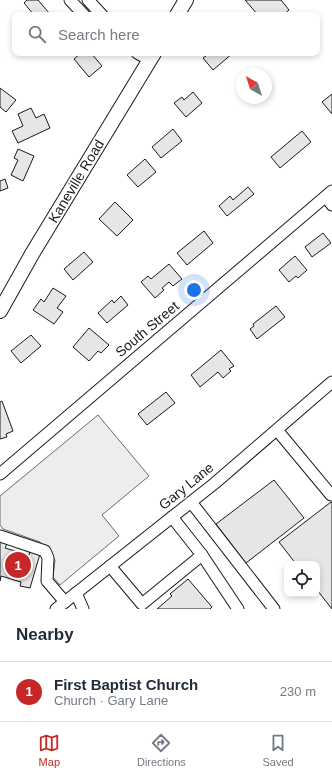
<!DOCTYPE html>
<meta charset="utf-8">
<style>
:root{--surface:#fff;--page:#f2f2f3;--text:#1f2937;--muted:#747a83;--line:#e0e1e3;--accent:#c62828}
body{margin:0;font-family:Arial,sans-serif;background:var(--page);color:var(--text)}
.controls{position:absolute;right:12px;bottom:12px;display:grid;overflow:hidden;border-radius:8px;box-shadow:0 2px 6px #0003}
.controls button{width:36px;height:36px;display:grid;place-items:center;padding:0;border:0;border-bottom:1px solid var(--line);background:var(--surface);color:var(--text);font:20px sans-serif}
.compass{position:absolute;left:236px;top:68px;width:36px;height:36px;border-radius:50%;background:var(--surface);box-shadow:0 2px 6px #0003;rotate:321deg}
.you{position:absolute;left:194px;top:290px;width:14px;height:14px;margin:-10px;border:3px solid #fff;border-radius:50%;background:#1a73e8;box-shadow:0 0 0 6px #1a73e833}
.badge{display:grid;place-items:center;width:26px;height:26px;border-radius:50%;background:var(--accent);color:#fff;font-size:13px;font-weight:700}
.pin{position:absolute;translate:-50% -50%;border:2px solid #fff;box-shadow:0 1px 4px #0006}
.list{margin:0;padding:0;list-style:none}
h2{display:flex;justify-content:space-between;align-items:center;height:52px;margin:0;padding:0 16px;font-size:17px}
h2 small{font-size:13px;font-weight:400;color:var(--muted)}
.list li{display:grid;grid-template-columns:26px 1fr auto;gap:12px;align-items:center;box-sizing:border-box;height:60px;padding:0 16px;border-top:1px solid var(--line)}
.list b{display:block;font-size:15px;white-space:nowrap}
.list p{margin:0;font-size:13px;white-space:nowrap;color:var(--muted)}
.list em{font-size:13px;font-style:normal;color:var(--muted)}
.icon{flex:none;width:22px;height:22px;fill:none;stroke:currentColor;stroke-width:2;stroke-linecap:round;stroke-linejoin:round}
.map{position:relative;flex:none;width:332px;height:609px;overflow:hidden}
.search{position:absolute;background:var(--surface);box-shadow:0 2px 6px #0003;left:12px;right:12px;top:12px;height:44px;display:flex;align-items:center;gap:10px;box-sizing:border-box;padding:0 14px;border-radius:8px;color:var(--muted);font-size:15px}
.sheet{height:112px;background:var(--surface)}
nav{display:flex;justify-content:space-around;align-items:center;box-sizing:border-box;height:56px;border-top:1px solid var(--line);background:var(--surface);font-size:11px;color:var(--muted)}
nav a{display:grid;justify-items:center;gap:2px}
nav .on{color:var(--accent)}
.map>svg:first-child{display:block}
.built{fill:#ededed;stroke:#6a6a6a}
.building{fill:#e6e6e6;stroke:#1a1a1a}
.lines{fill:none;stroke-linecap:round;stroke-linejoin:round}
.minor-casing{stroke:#1a1a1a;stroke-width:13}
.major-casing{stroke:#1a1a1a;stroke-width:16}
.minor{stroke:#fff;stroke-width:11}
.major{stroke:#fff;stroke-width:14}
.labels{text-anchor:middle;stroke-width:3;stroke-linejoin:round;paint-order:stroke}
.street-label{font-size:14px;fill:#1a1a1a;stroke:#fff}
</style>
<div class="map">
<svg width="332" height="609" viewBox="0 0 332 609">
<rect width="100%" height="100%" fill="#fff"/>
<path class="built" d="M98,415L149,476L102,515L119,536L60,585L53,577L55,560L40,542L3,529L0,525V496Z"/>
<g class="building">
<path d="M27,0H38L50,14L34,15L24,3Z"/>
<path d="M245,0H281L289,10L283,15H258Z"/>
<path d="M81,53H91L102,66L89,77L74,59Z"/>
<path d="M210,53H233L213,70L203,58Z"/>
<path d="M0,88L16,100L6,112L0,107Z"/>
<path d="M193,92L202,103L186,117L174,103L182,97L184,100Z"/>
<path d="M332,94V114L322,102Z"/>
<path d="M31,108L36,118L44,114L50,128L18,143L12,131L23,126L18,114Z"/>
<path d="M173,129L182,141L161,158L152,147Z"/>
<path d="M302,131L311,142L280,168L271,157Z"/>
<path d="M18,149L34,156L23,181L11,175L18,160L14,158Z"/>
<path d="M145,159L156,172L138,187L127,175Z"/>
<path d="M5,179L8,188L0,191V181Z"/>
<path d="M248,187L254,194L227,216L219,206L230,196L233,200Z"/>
<path d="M115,202L133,220L117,236L99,219Z"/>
<path d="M204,231L213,243L187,265L177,253Z"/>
<path d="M323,233L331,243L312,257L305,247Z"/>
<path d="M84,252L93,262L73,280L64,269Z"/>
<path d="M295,256L307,270L298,278L296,276L289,282L279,270Z"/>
<path d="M169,264L182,279L173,286L169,282L162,288L164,290L155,298L141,282L148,276L151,279Z"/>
<path d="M53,288L66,296L57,308L63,312L54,324L33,310L41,299L44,302Z"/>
<path d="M121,296L128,305L107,323L98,313L112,300L114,303Z"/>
<path d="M276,306L285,317L257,339L250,329L254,326L253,324Z"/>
<path d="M89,328L109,345L101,353L98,351L89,361L73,347Z"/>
<path d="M31,335L41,346L21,363L11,351Z"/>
<path d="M221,350L234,366L229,369L231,371L223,378L218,372L200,387L191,375Z"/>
<path d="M166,392L175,403L147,425L138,414Z"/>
<path d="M2,401L13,431L6,434L7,437L0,439V402Z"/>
<path d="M274,480L304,518L246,563L216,524Z"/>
<path d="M331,502L332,503V609L317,590V564H296L279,542Z"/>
<path d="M0,542L7,544L5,548L29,555L30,551L40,554L30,588L20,586L21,582L1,576L0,581Z"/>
<path d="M188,579L212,607L210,609H157L172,596L170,594Z"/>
</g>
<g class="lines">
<defs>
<g id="minor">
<path d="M70,0L84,15"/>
<path d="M88,0L102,15"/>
<path d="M137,53L150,60"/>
<path d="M326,197L332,205"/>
<path d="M277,430L331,495"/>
<path d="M0,474L332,191"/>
<path d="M191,502L274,609"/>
<path d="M0,536L45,551L48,558L47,581L65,602"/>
<path d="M202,555L238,609"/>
<path d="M110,566L142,604L202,555L172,517"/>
<path d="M76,593L83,609"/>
<path d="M56,609L215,483L332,382"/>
</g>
<g id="major">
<path d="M177,15L186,0"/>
<path d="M0,311L32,254L154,53"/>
</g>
</defs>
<use href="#minor" class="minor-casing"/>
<use href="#major" class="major-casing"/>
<use href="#minor" class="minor"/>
<use href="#major" class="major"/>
</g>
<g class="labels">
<g class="street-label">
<text transform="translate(76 181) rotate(-59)" y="5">Kaneville Road</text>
<text transform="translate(147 329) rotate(-40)" y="5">South Street</text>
<text transform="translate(186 486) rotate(-39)" y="5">Gary Lane</text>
</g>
</g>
</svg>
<div class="controls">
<button><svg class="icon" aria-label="locate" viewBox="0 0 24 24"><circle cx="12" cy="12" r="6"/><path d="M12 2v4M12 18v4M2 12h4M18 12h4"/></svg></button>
</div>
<svg class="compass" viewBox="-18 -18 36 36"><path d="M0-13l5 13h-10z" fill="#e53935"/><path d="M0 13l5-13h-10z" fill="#747a83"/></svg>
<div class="you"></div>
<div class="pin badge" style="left:18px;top:565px">1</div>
<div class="search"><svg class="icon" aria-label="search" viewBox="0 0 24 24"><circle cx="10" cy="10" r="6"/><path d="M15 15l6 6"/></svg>Search here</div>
</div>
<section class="sheet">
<h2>Nearby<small></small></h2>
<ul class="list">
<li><span class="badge">1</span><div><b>First Baptist Church</b><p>Church · Gary Lane</p></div><em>230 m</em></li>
</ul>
</section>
<nav>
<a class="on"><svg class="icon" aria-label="map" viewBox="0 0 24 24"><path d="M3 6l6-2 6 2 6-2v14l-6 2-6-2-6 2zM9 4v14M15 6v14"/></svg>Map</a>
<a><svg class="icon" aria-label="directions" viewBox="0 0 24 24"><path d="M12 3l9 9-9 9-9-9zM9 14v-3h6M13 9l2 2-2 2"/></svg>Directions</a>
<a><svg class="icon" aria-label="saved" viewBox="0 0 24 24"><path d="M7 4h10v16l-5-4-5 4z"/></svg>Saved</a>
</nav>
